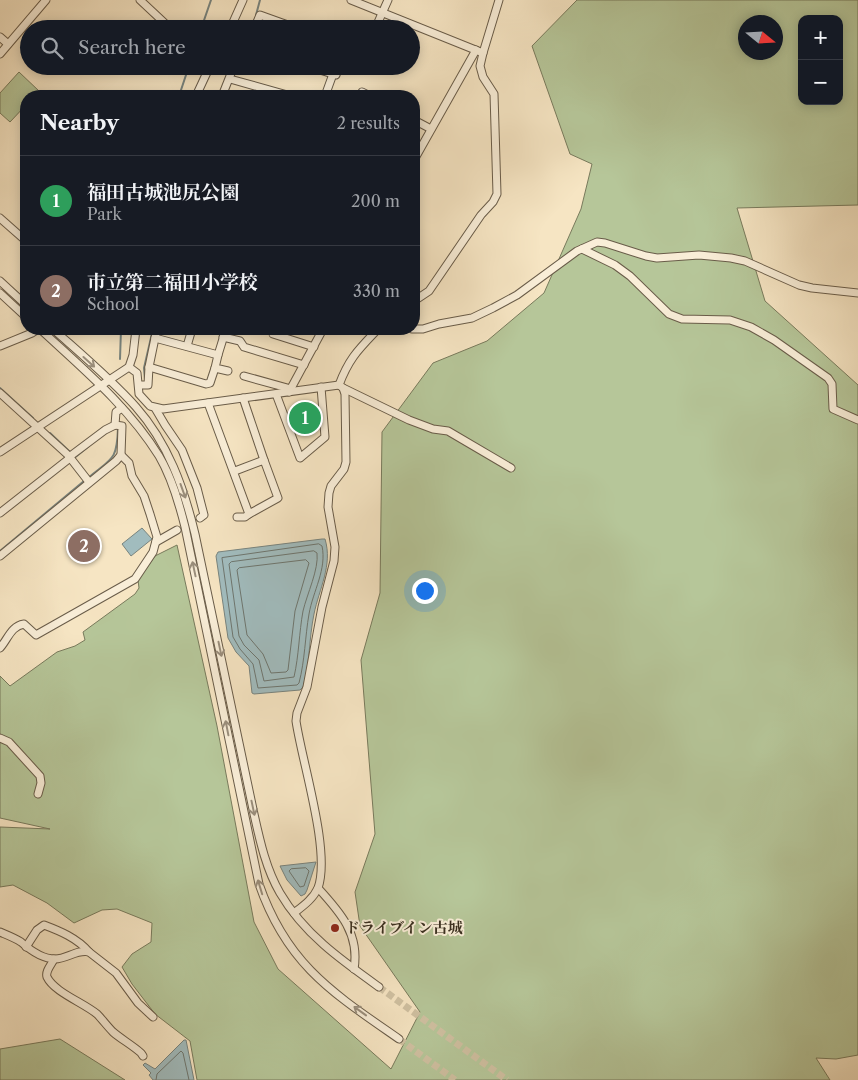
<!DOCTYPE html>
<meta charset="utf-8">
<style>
:root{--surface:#171b24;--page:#20242c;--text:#f1f3f6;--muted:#9ea1a6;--line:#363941;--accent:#c59692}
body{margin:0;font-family:"Libre Caslon Text","Noto Serif JP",serif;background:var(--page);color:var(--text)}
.controls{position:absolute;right:15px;top:15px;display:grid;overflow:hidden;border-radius:10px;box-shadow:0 2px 12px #0003}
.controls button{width:45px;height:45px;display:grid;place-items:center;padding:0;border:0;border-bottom:1px solid var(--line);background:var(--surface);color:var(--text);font:25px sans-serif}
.compass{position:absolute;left:738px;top:15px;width:45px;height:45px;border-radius:50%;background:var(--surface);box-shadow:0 2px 12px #0003;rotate:108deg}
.you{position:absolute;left:424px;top:590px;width:18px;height:18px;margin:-12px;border:4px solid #fff;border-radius:50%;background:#1a73e8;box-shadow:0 0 0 8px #1a73e833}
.badge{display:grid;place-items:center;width:32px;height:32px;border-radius:50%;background:var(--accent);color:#fff;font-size:16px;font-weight:700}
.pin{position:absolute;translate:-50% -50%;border:2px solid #fff;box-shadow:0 1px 5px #0006}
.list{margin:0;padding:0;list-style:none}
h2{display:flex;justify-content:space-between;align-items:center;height:65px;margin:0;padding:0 20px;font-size:21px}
h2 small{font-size:16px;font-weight:400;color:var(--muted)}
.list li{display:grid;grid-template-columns:32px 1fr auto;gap:15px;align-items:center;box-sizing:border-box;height:90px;padding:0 20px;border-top:1px solid var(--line)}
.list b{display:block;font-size:19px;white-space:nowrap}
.list p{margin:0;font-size:16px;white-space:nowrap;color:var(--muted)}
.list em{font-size:16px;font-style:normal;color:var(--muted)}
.icon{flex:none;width:28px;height:28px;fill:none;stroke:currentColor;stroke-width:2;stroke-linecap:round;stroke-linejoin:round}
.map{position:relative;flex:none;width:858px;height:1080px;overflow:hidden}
.search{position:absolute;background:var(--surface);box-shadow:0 2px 12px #0003;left:20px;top:20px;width:400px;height:55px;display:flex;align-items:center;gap:12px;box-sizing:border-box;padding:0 18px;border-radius:28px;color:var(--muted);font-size:19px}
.panel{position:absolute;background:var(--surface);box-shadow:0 2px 12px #0003;left:20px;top:90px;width:400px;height:245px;border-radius:20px}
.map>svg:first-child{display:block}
.green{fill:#b6c699;stroke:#787a5c;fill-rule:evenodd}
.water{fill:#a1bcbe;stroke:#78847f}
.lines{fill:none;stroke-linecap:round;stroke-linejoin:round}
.shore{stroke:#6e766f;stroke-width:1}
.stream{stroke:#78847f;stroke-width:2}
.minor-tunnel{stroke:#d0c1a2;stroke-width:7;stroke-dasharray:7 3.5;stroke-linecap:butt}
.minor-casing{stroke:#695c49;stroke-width:9}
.minor{stroke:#f9eed8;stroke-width:7}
.oneway{stroke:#9a8e7c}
.poi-dot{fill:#8f2418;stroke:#f9eed8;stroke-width:2}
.labels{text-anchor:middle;stroke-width:4;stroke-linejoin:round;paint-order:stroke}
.poi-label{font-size:15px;font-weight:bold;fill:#3a2f20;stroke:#f9eed8;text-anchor:start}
</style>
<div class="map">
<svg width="858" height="1080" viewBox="0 0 858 1080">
<rect width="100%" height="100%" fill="#f6e5c3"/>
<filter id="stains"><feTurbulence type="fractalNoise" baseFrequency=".004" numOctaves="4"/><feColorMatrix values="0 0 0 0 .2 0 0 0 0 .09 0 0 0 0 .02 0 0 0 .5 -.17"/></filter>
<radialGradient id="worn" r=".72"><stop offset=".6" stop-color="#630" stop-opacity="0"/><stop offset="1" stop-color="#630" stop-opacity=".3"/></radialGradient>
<g class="green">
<path d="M577,0H858V205L737,208L765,301L858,385V1055L836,1059L816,1058L830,1080H197L190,1041L155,1014L132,984L122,967L132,954L151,942L152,923L117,909L102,910L74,923L47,903L13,885L0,887V827L50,829L0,818V676L10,686L57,652L75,646L85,640L83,632L135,594L139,588L138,580L155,556L177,545L217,726L254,922L278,969L391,1069L420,1012L360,926L355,892L375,834L361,660L380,593L382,432L433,363L487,341L544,293L581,209L592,164L570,154L532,46ZM802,19H839V101H802ZM746,22H776V52H746Z"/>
<path d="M19,72L39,91L34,96H26V105L10,122L0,113V93Z"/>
<path d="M310,408V426H304L298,409Z"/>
<path d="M60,1039L125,1080H0V1049Z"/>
</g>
<g class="water">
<path d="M142,528L152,539L131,556L122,544Z"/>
<path d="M322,539H325C333,565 319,589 314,614C309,638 310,663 303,687L300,690L254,694L252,693L249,666L236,652L228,638L216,556L218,552Z"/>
<path d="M316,862L307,890L305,894L301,896L287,880L280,866Z"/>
<path d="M184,1040H186L194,1080H153L149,1075L151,1073L143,1065L145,1063L155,1069Z"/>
</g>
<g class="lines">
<g class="shore">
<path d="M319,544L322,546C327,569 313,591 309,614C305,637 305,660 299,683L297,685L258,688L253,664L240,649L233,637L222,558Z"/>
<path d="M314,551L317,553C319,569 307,594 303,611C299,633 299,655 294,677L264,681L259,660L244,645L239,636L229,564L231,562Z"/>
<path d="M306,560L309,563L295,611L288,670L286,672L271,673L263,654L247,635L237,570L239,568Z"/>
<path d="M306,868L309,871L304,886L300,887L289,871L291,869Z"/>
<path d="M156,1080L157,1074L181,1051L183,1053L189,1080"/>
</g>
<g class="stream">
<path d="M256,15L260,0"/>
<path d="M201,29L211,0"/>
<path d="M227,75L230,66"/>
<path d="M179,96L189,66"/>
<path d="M120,359L121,329"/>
<path d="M145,380L144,368L153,329"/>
<path d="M0,388L33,418"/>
<path d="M50,433L70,452"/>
<path d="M73,459L89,446"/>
<path d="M88,478C112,458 117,461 118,428"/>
<path d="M0,551L84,481"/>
</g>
<g class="minor-tunnel">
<path d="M379,987L507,1080"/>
<path d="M399,1039L455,1080"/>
</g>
<defs>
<g id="minor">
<path d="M140,0L171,29"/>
<path d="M351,0L483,53"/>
<path d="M230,29L243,0"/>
<path d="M254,29L260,15L299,29"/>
<path d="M375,29L388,0"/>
<path d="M0,37L8,44"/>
<path d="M0,54L46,0"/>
<path d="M307,66L336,75L339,66"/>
<path d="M230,79L291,96"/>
<path d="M362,92L370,96"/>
<path d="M196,96L210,66"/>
<path d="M222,96L234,66"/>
<path d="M325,96L333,74"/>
<path d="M414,120L431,129"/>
<path d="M414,160L476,50"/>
<path d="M0,218L26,241"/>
<path d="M582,249L615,265L630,276L669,314L682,319L730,320L751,327L774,340L828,378L832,384L833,409L858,420"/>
<path d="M0,281L26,305"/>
<path d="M0,293L26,317"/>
<path d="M414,301L429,291L481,215L493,202L497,194L494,94L483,77L480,66L483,53L499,0"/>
<path d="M40,329C82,368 128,406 159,456C172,478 179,503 185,527L259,884C287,965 333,993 399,1039"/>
<path d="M53,329C81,354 111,379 136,407C168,443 184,488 195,534L254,814C260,841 266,869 280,893C304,934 341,960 379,987"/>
<path d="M157,329L155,338L218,355L226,329"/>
<path d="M412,329H423L439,324L472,318L493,308L517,295L577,251L597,242L605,243L646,256L657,258L699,255L731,258L745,261L799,285L812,288L858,293"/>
<path d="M273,334L314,347"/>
<path d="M223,337L240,341L244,347L304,365"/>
<path d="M0,346L32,333L38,329"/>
<path d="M187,346L192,329"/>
<path d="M218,355L215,368L228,371"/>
<path d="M129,367L137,373L139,394L150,406L163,409L339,385"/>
<path d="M149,367L206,384L210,383L215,368"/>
<path d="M244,376L291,389"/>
<path d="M139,385H148L149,367L155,338"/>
<path d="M339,385C349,358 359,349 378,329"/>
<path d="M343,388L409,420L433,429L448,431L511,468"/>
<path d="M289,392L323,329"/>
<path d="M0,393L68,455L89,482"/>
<path d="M276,394L300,458L325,437L321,387"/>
<path d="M243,398L264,460"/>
<path d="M208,403L249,514L278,498L264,460L235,471"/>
<path d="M155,408L165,425L182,450L197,488L204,515L200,518"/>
<path d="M0,452L129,367L133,355L136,329"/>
<path d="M69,457L105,430L115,425L116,412L122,408"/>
<path d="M0,513L70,458"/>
<path d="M237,517H245L249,514"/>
<path d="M156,542L177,530"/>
<path d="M0,556L116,461L121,455L122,426L115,425"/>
<path d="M0,648C8,639 11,626 24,624L36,635L135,579L153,552L157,537L150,514L144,496L132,476L129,463L121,455"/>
<path d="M0,738L9,742L40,776L41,783L38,794"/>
<path d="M318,888C340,912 360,934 354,969"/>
<path d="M294,913C303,906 313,899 318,888C331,852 302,762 296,721L297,713L307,687L322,607L334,561L335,547L328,507L329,493L331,486L344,469L346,462L345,394L343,388L339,385"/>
<path d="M0,932C7,935 15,938 21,942C30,950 42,959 55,959C67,959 77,949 89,952L116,973L138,1003L153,1017"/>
<path d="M26,947L37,930L44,925C60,931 77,938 89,952"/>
<path d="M54,959C52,964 45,971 47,977C54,992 84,1003 97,1014C102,1019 107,1026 113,1032C121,1039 132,1045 141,1053L143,1056"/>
</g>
</defs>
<use href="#minor" class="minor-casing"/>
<use href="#minor" class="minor"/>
</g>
<defs><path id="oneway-shaft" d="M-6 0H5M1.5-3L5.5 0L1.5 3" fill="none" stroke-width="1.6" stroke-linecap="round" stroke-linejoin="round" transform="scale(1.25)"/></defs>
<g class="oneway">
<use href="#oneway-shaft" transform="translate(89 362) rotate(42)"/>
<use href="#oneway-shaft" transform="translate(183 491) rotate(70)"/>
<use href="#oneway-shaft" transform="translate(194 569) rotate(-102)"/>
<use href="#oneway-shaft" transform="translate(220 649) rotate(78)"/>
<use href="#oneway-shaft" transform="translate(227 728) rotate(-101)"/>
<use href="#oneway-shaft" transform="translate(253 808) rotate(78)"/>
<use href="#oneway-shaft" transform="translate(260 887) rotate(-107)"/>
<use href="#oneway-shaft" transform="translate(360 1011) rotate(-144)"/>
</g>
<circle class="poi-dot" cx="335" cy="928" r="5"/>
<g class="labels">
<g class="poi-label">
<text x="345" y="933">ドライブイン古城</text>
</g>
</g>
<rect width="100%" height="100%" filter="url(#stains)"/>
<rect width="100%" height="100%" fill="url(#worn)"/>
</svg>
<div class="controls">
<button>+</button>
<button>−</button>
</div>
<svg class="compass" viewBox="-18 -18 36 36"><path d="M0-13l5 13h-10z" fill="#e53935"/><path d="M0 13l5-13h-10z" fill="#9ea1a6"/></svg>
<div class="you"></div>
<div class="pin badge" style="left:305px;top:418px;background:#2e9e5b">1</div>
<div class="pin badge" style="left:84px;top:546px;background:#8d6e63">2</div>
<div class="search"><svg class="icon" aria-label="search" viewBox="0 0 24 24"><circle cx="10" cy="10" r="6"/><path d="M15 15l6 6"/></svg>Search here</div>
<section class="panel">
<h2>Nearby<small>2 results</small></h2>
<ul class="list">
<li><span class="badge" style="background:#2e9e5b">1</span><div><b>福田古城池尻公園</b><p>Park</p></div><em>200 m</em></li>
<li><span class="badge" style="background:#8d6e63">2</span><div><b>市立第二福田小学校</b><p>School</p></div><em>330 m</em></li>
</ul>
</section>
</div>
